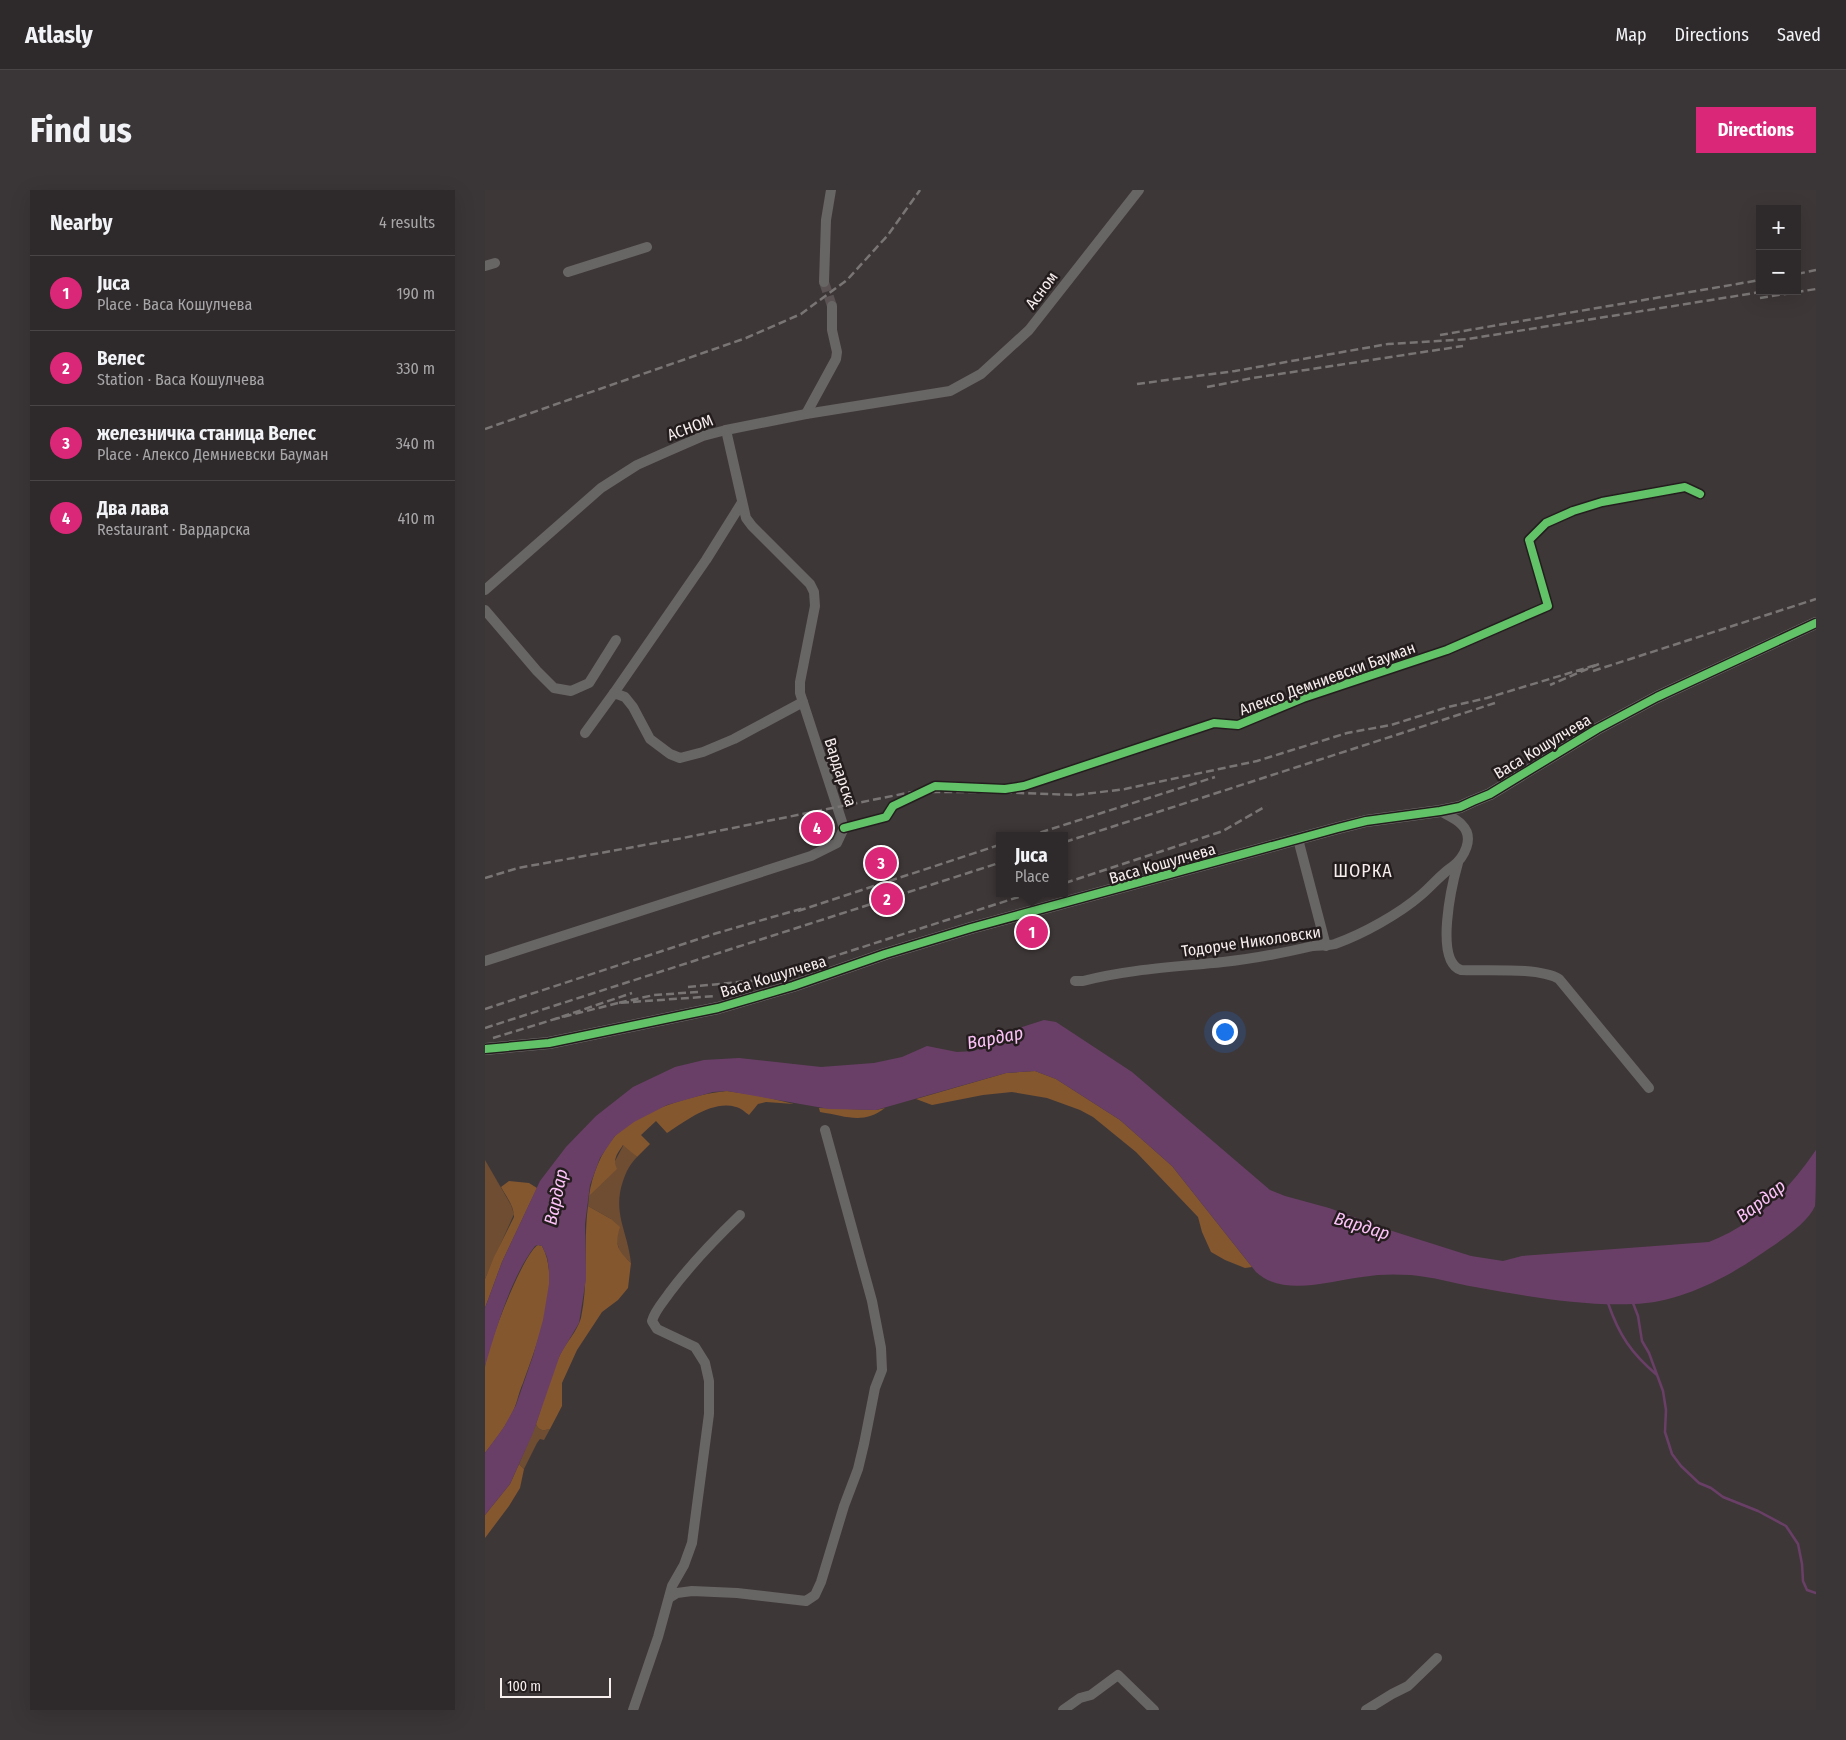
<!DOCTYPE html>
<meta charset="utf-8">
<style>
:root{--surface:#2e292a;--page:#3a3536;--text:#f1f3f6;--muted:#a7a6a8;--line:#494547;--accent:#db2777}
body{margin:0;font-family:"Fira Sans Condensed",sans-serif;background:var(--page);color:var(--text)}
.controls{position:absolute;right:15px;top:15px;display:grid;overflow:hidden;border-radius:0px;box-shadow:0 5px 20px #0002}
.controls button{width:45px;height:45px;display:grid;place-items:center;padding:0;border:0;border-bottom:1px solid var(--line);background:var(--surface);color:var(--text);font:25px sans-serif}
.scale{position:absolute;left:15px;bottom:12px;width:111px;box-sizing:border-box;padding-left:5px;border:2px solid #f7eeee;border-top:0;font-size:14px;line-height:18px;white-space:nowrap;color:#f7eeee;-webkit-text-stroke:4px #241d1e;paint-order:stroke}
.you{position:absolute;left:739px;top:841px;width:18px;height:18px;margin:-12px;border:4px solid #fff;border-radius:50%;background:#1a73e8;box-shadow:0 0 0 8px #1a73e833}
.badge{display:grid;place-items:center;width:32px;height:32px;border-radius:50%;background:var(--accent);color:#fff;font-size:16px;font-weight:700}
.pin{position:absolute;translate:-50% -50%;border:2px solid #fff;box-shadow:0 1px 5px #0006}
.popup{position:absolute;left:511px;top:642px;width:72px;height:65px;box-sizing:border-box;display:grid;place-content:center;border-radius:0px;background:var(--surface);filter:drop-shadow(0 1px 4px #0005);font-size:16px;white-space:nowrap;color:var(--muted)}
.popup b{font-size:19px;color:var(--text)}
.popup::after{content:'';position:absolute;left:50%;top:100%;margin-left:-10px;border:10px solid transparent;border-top-color:var(--surface)}
.list{margin:0;padding:0;list-style:none}
h2{display:flex;justify-content:space-between;align-items:center;height:65px;margin:0;padding:0 20px;font-size:21px}
h2 small{font-size:16px;font-weight:400;color:var(--muted)}
.list li{display:grid;grid-template-columns:32px 1fr auto;gap:15px;align-items:center;box-sizing:border-box;height:75px;padding:0 20px;border-top:1px solid var(--line)}
.list b{display:block;font-size:19px;white-space:nowrap}
.list p{margin:0;font-size:16px;white-space:nowrap;color:var(--muted)}
.list em{font-size:16px;font-style:normal;color:var(--muted)}
.map{position:relative;flex:none;width:1331px;height:1520px;overflow:hidden;border-radius:0px}
header{display:flex;align-items:center;gap:30px;box-sizing:border-box;height:70px;padding:0 25px;background:var(--surface);border-bottom:1px solid var(--line)}
header strong{font-size:24px}
nav{display:flex;gap:28px;margin-inline-start:auto;font-size:18px}
.intro{display:flex;align-items:center;justify-content:space-between;box-sizing:border-box;height:120px;padding:0 30px}
h1{margin:0;font-size:35px}
.button{padding:12px 22px;border-radius:0px;background:var(--accent);color:#fff;font-size:18px;font-weight:700}
main{display:flex;gap:30px;padding:0 30px}
aside{flex:1;background:var(--surface);border-radius:0px;box-shadow:0 5px 20px #0002}
.map>svg:first-child{display:block}
.green{fill:#6e4d32}
.forest{fill:#84572f}
.water{fill:#6a3f67}
.lines{fill:none;stroke-linecap:round;stroke-linejoin:round}
.stream{stroke:#6a3f67;stroke-width:2.5}
.minor-tunnel{stroke:#5a5253;stroke-width:10;stroke-dasharray:10 5;stroke-linecap:butt}
.minor{stroke:#686565;stroke-width:10}
.major{stroke:#716d6d;stroke-width:12}
.rail{stroke:#797575;stroke-width:2.5;stroke-dasharray:8 4;stroke-linecap:butt}
.cycleway-casing{stroke:#241d1e;stroke-width:11}
.cycleway{stroke:#61c268;stroke-width:8}
.labels{text-anchor:middle;stroke-width:5;stroke-linejoin:round;paint-order:stroke}
.street-label{font-size:16px;fill:#f7eeee;stroke:#241d1e}
.neighbourhood-label{font-size:18px;letter-spacing:1px;fill:#f7eeee;stroke:#241d1e}
.water-label{font-size:18px;font-style:italic;fill:#fdc3f9;stroke:#241d1e}
</style>
<header>
<strong>Atlasly</strong>
<nav><a>Map</a><a>Directions</a><a>Saved</a></nav>
</header>
<div class="intro"><h1>Find us</h1><a class="button">Directions</a></div>
<main>
<aside>
<h2>Nearby<small>4 results</small></h2>
<ul class="list">
<li><span class="badge">1</span><div><b>Juca</b><p>Place · Васа Кошулчева</p></div><em>190 m</em></li>
<li><span class="badge">2</span><div><b>Велес</b><p>Station · Васа Кошулчева</p></div><em>330 m</em></li>
<li><span class="badge">3</span><div><b>железничка станица Велес</b><p>Place · Алексо Демниевски Бауман</p></div><em>340 m</em></li>
<li><span class="badge">4</span><div><b>Два лава</b><p>Restaurant · Вардарска</p></div><em>410 m</em></li>
</ul>
</aside>
<div class="map">
<svg width="1331" height="1520" viewBox="0 0 1331 1520">
<rect width="100%" height="100%" fill="#3e3738"/>
<g class="green">
<path d="M139,954L152,967C145,974 141,982 138,991C127,1023 143,1042 146,1073L135,1063L126,1029L103,1016L104,1006L129,973Z"/>
<path d="M0,970L26,1015L29,1024L0,1089Z"/>
<path d="M51,1234C54,1241 58,1241 65,1239L59,1250L55,1249L52,1253L39,1279L34,1274Z"/>
</g>
<g class="forest">
<path d="M550,881L571,889L635,930L687,976L767,1077L760,1078L740,1070L726,1062L717,1042L713,1027L651,962L608,927L595,920L562,908L527,902L498,905L447,915L431,909L521,883Z"/>
<path d="M242,901L276,906L309,914L281,912L273,914L264,925C260,922 256,918 251,917C227,910 201,931 182,943L171,931L156,945L165,954L152,967L138,955C133,963 127,969 132,979L104,1006C107,985 116,962 130,946C152,921 210,904 242,901Z"/>
<path d="M334,918L391,920L400,918C378,935 361,926 335,922Z"/>
<path d="M24,991L44,993L52,998L17,1072L0,1118V1089L9,1067L29,1027C29,1016 21,1006 16,997Z"/>
<path d="M103,1016L126,1029L135,1037C129,1055 133,1061 146,1073L143,1098L133,1110L117,1122L92,1160L77,1193V1216L65,1239C58,1241 54,1241 51,1234C59,1211 64,1186 75,1165C81,1152 92,1142 96,1128C104,1089 98,1054 103,1016Z"/>
<path d="M53,1055L57,1056C77,1092 51,1157 38,1193C33,1204 32,1215 26,1225C19,1239 9,1251 0,1263C0,1235 0,1206 0,1178C1,1159 38,1063 53,1055Z"/>
<path d="M34,1274L39,1279L35,1298L24,1316L0,1348V1325L25,1294Z"/>
</g>
<path class="water" d="M559,830L571,832L647,882L785,1000L800,1006L844,1018L904,1040L986,1066L1018,1071L1037,1066L1224,1052C1271,1033 1303,1001 1331,960C1331,971 1331,1009 1330,1016C1322,1035 1290,1054 1273,1066C1238,1090 1192,1113 1148,1114C1095,1116 1041,1106 990,1097C968,1093 948,1087 926,1085C909,1084 894,1084 877,1087C845,1091 798,1107 771,1082L687,976L635,930L571,889L550,881L521,883L391,920L344,919L242,901L228,902L182,915L149,932L130,946L115,968L105,995L100,1034L101,1089L94,1133L75,1165L48,1243L25,1294L0,1325V1263L19,1237L31,1215L48,1166L58,1130L64,1094V1079L62,1067L57,1056L53,1055L50,1056C25,1089 12,1137 0,1176V1118L17,1072L55,991L81,957L111,926L148,897L190,877L219,870L254,868L336,877L389,873L417,867L442,856L472,862L489,861L503,855L528,840Z"/>
<g class="lines">
<g class="stream">
<path d="M1123,1113C1134,1145 1146,1163 1172,1185"/>
<path d="M1148,1113L1153,1126L1157,1151L1164,1163L1178,1201L1181,1220L1180,1242L1187,1264L1196,1276L1214,1293L1226,1298L1238,1307L1273,1321L1301,1336L1313,1354L1317,1374L1318,1391L1322,1400L1331,1403"/>
</g>
<path class="minor-tunnel" d="M339,92L347,116"/>
<g class="minor">
<path d="M0,76L10,73"/>
<path d="M83,82L162,57"/>
<path d="M339,92L341,30L346,0"/>
<path d="M321,224L351,169L352,162L347,140V116"/>
<path d="M0,400L116,298L152,275L179,263L218,246L241,240L321,224L465,201L496,184L544,140L654,0"/>
<path d="M0,420L52,481L69,498L86,501L104,493L131,450"/>
<path d="M129,503L221,370L256,314"/>
<path d="M100,543L129,503L140,507L148,517L165,549L185,564L195,568L218,562L249,549L318,512"/>
<path d="M359,638L401,627L408,616L450,596L520,599L539,596L729,533L753,535L818,508L962,460L1063,416L1044,350L1061,333L1088,321L1117,312L1200,297L1215,304"/>
<path d="M813,649L841,756"/>
<path d="M973,673C967,694 949,771 976,780C1001,781 1054,777 1074,789L1164,898"/>
<path d="M0,771L326,666L352,653L359,638L315,503V492L330,416L329,402L325,394L267,336L261,328L241,240"/>
<path d="M590,791H598C644,779 691,777 738,772C768,769 798,763 828,756C835,755 843,756 850,754C878,744 914,724 936,705C947,696 955,685 967,677C979,668 990,648 977,635C972,629 962,625 955,621"/>
<path d="M184,1408L192,1403L207,1401L252,1403L321,1411L330,1405L336,1392L359,1316L373,1279L379,1254L390,1198L397,1180L396,1158L387,1111L340,940"/>
<path d="M148,1520L173,1447L187,1396L199,1375L207,1353L224,1224V1191L220,1173L210,1157L172,1139L167,1131C170,1120 179,1111 185,1102C206,1074 230,1049 255,1025"/>
<path d="M578,1520L595,1508L606,1505L633,1485L669,1520"/>
<path d="M881,1520L907,1504L923,1496L952,1468"/>
</g>
<path class="major" d="M0,859L64,853L233,818L308,796L400,764L486,738L853,638L881,631L955,621L975,617L988,611L1005,604L1112,539L1172,507L1331,433"/>
<g class="rail">
<path d="M1312,84L1331,80"/>
<path d="M1275,108L1331,99"/>
<path d="M955,145L1275,90"/>
<path d="M652,194L750,181L903,154L983,149L1282,101"/>
<path d="M722,197L768,188L978,156"/>
<path d="M0,239L261,148L316,124L362,90L403,45L435,0"/>
<path d="M1108,481L1331,409"/>
<path d="M544,646L730,587"/>
<path d="M580,652L1010,513"/>
<path d="M0,688L33,678L198,648L427,602H507L592,605L640,599L772,571L862,543L906,535L963,517L1002,508L1114,474L1065,495"/>
<path d="M580,693L738,641L781,616"/>
<path d="M313,721L514,655"/>
<path d="M203,797L275,790L546,703"/>
<path d="M213,802L169,805L133,813L231,806"/>
<path d="M133,813L70,829L147,803"/>
<path d="M0,819L232,743L319,718"/>
<path d="M0,838L514,673"/>
<path d="M8,848L70,829"/>
</g>
<defs>
<g id="cycleway">
<path d="M359,638L401,627L408,616L450,596L520,599L539,596L729,533L753,535L818,508L962,460L1063,416L1044,350L1061,333L1088,321L1117,312L1200,297L1215,304"/>
<path d="M0,859L64,853L233,818L308,796L400,764L486,738L853,638L881,631L955,621L975,617L988,611L1005,604L1112,539L1172,507L1331,433"/>
</g>
</defs>
<use href="#cycleway" class="cycleway-casing"/>
<use href="#cycleway" class="cycleway"/>
</g>
<g class="labels">
<g class="street-label">
<text transform="translate(556 100) rotate(-53)" y="6">Асном</text>
<text transform="translate(205 237) rotate(-20)" y="6">АСНОМ</text>
<text transform="translate(842 488) rotate(-20)" y="6">Алексо Демниевски Бауман</text>
<text transform="translate(1057 556) rotate(-31)" y="6">Васа Кошулчева</text>
<text transform="translate(356 582) rotate(72)" y="6">Вардарска</text>
<text transform="translate(677 673) rotate(-16)" y="6">Васа Кошулчева</text>
<text transform="translate(766 751) rotate(-8)" y="6">Тодорче Николовски</text>
<text transform="translate(288 786) rotate(-17)" y="6">Васа Кошулчева</text>
</g>
<g class="neighbourhood-label">
<text x="878" y="687">ШОРКА</text>
</g>
<g class="water-label">
<text transform="translate(510 848) rotate(-11)" y="6">Вардар</text>
<text transform="translate(71 1007) rotate(-78)" y="6">Вардар</text>
<text transform="translate(1276 1011) rotate(-38)" y="6">Вардар</text>
<text transform="translate(877 1036) rotate(17)" y="6">Вардар</text>
</g>
</g>
</svg>
<div class="controls">
<button>+</button>
<button>−</button>
</div>
<div class="scale">100 m</div>
<div class="you"></div>
<div class="pin badge" style="left:547px;top:742px">1</div>
<div class="popup"><b>Juca</b>Place</div>
<div class="pin badge" style="left:402px;top:709px">2</div>
<div class="pin badge" style="left:396px;top:673px">3</div>
<div class="pin badge" style="left:332px;top:638px">4</div>
</div>
</main>
